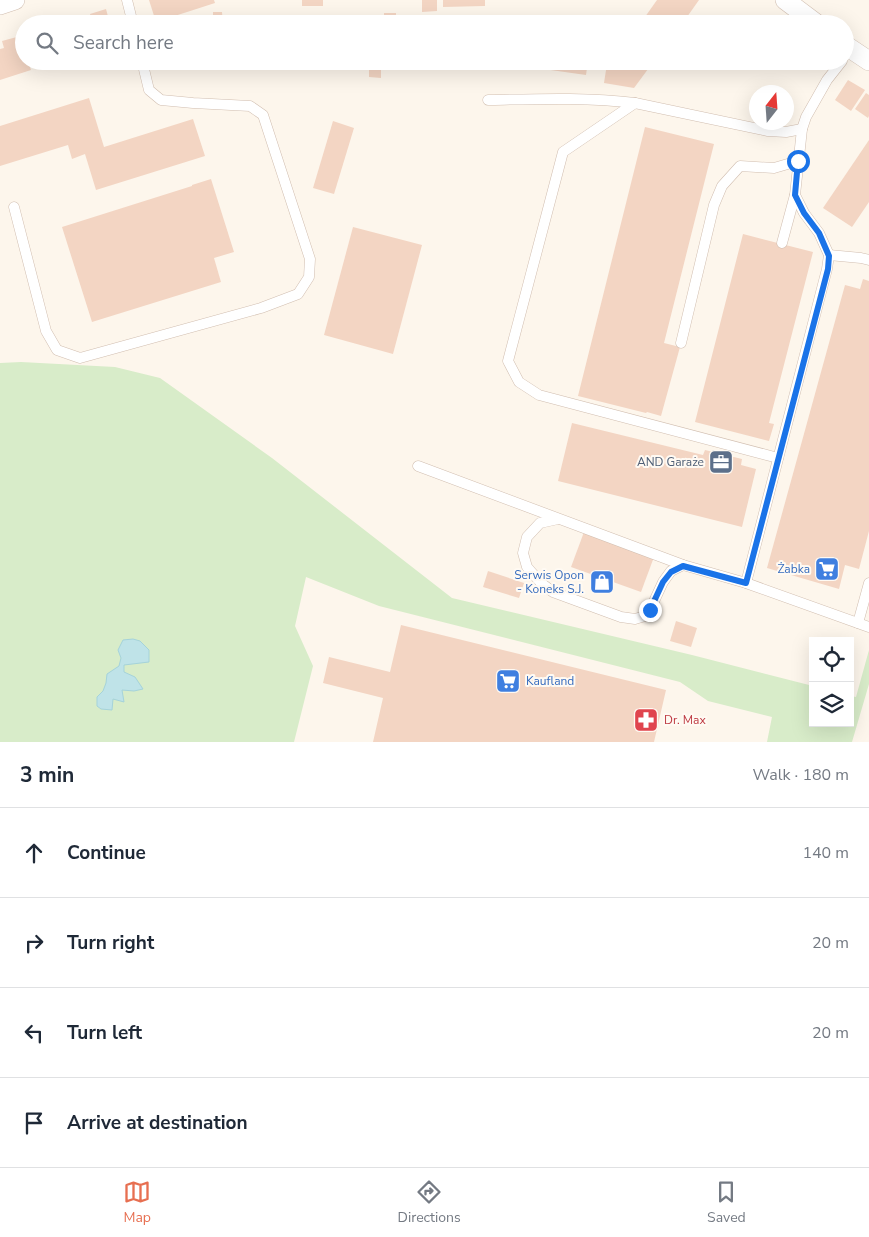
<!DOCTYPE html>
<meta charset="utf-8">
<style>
:root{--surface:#fff;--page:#f2f2f3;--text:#1f2937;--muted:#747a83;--line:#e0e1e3;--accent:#e76f51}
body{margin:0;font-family:"Nunito Sans",sans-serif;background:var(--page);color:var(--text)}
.controls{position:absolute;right:15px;bottom:15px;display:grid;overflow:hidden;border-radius:0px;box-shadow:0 5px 20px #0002}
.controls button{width:45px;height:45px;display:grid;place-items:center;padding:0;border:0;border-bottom:1px solid var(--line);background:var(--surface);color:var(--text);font:25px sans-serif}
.compass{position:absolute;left:749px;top:85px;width:45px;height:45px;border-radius:50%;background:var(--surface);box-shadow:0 5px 20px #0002;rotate:17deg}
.stop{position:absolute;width:15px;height:15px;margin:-11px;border:4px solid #1a73e8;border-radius:50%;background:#fff}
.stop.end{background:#1a73e8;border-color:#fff;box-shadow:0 1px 5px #0008}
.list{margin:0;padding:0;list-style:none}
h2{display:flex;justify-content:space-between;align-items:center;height:65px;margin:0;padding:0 20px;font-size:21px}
h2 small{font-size:16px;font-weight:400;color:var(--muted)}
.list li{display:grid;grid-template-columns:32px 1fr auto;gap:15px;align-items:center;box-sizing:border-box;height:90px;padding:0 20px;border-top:1px solid var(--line)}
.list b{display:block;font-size:19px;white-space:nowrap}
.list em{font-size:16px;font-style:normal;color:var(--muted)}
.icon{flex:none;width:28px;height:28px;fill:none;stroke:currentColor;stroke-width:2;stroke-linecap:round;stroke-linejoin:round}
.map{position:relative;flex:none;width:869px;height:742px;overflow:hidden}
.search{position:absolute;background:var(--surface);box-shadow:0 5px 20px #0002;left:15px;right:15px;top:15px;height:55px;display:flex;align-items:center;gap:12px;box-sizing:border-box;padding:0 18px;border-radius:28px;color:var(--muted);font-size:19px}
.sheet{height:425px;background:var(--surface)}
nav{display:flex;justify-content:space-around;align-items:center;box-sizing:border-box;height:70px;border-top:1px solid var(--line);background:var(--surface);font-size:14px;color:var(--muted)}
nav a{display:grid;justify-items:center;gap:2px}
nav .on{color:var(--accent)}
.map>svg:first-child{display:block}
.green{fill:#d8ecc9}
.water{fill:#bfe3e8;stroke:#a5d3da}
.building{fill:#f3d5c3}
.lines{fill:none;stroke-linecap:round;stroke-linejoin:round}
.lane-casing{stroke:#d1beb0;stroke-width:11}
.street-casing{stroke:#d1beb0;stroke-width:20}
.lane{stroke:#fff;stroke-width:10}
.street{stroke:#fff;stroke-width:19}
.route{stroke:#1a73e8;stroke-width:6}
.labels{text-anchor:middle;stroke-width:4;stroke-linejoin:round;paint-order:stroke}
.service-label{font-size:12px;fill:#4e5e75;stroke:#fffaf3;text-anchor:end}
.shop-label{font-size:12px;fill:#366cbe;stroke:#fffaf3;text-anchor:end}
.health-label{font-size:12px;fill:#be3a42;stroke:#fffaf3;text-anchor:start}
</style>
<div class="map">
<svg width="869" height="742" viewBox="0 0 869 742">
<rect width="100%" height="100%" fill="#fdf6ec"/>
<path class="green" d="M21,362L115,367L160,378L272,458L452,598L692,655L813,686V723H850V696L856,697L869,650V684L852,742H767L772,717L708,701L680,682L379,606L306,577L295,626L313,666L294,742H0V363Z"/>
<path class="water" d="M133,639L140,641L149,650V662L124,665V672L135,677L143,689L134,691L122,690L124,702L113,699L112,710L101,709L97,706V697L103,691L106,683L107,674L119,666L121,658L118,650L123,640Z"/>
<g class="building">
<path d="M149,0H214L215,3L156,22Z"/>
<rect x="302" y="0" width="21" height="6"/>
<path d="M422,0H437V11L422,12Z"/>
<path d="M443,0H485V6L443,7Z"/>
<path d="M657,0H699L682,24H640Z"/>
<path d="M106,9L110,24H93L90,14Z"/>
<path d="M213,12H222L223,24H213Z"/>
<rect x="384" y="13" width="12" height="11"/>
<path d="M75,19L76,24H61V23Z"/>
<rect x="439" y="20" width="9" height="4"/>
<path d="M24,35V61L36,62L29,64L31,70L0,80V49L4,48L2,41Z"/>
<path d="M441,61H469V65L441,68Z"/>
<path d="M494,61H588L586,75L494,62Z"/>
<path d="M612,61H654L634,88L604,83L606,70Z"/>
<path d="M369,63H381V78L369,77Z"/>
<path d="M848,80L865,90L851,111L835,100Z"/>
<path d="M866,93L869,95V116L868,118L855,109Z"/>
<path d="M89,98L104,147L193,119L205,156L96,190L85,154L72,159L68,145L0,166V126Z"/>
<path d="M333,121L354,128L334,194L313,188Z"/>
<path d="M645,127L714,144L664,343L680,347L661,416L647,412L646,413L578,396Z"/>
<path d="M869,140V202L852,227L823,208Z"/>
<path d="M211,179L234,252L214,258L221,282L92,322L62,227L192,186V185Z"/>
<path d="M353,227L422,245L393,354L324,335Z"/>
<path d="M743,234L813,252L769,423L774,424L769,441L695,422Z"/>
<path d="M863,279L869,281V531L859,569L845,565L839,589L767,568L845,285L860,289Z"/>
<path d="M572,423L703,455L705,450L742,459L741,465L756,469L742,527L558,481Z"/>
<path d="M584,532L654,557L641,592L571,567Z"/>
<path d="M488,571L524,583L519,598L483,587Z"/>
<path d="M676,621L697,628L691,647L670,641Z"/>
<path d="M401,625L666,690L654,742H373L383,698L323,683L329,657L390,672Z"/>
</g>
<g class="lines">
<defs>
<g id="lane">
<path d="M127,0L133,24"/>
<path d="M488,100C537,99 587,97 635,103L768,131L786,132L802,129"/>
<path d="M635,103L563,152L508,361L519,382L539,395L778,458"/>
<path d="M14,207L46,331L57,350L80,358L261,308L298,294L309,277L310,259L263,115L250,106L193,103L161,100L149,90L142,61"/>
<path d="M782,243L795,195"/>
<path d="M829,255L861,258L869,260"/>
<path d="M681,343L714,205L722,186L740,166L774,168L798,161"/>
<path d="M418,466L683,565L746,583L869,627"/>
<path d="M558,519L540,523L527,537L523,553L527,567L541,583L553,592L621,617L635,619L645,616L650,610L663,582L671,571L683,565"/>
<path d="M746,583L827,269L829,255L819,233L804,213L795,195L802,129L806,117L827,80L842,61"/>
<path d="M858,623L869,583"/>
</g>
<g id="street">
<path d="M785,0L817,24"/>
<path d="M0,5L15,0"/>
<path d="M845,45L869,61"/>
</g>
</defs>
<use href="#lane" class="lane-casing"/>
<use href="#street" class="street-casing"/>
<use href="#lane" class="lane"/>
<use href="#street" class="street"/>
</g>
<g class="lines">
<path class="route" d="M650,610L663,582L671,572L683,566L746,583L828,269L829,256L819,233L804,213L795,195L798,161"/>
</g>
<defs>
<symbol id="office-square" viewBox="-11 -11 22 22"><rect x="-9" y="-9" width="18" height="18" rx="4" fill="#5c6f8a" stroke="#fffaf3"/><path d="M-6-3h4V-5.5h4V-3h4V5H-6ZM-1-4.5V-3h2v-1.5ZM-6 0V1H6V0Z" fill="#fff"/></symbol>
<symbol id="supermarket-square" viewBox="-11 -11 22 22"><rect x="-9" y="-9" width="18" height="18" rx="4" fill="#3f7fe0" stroke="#fffaf3"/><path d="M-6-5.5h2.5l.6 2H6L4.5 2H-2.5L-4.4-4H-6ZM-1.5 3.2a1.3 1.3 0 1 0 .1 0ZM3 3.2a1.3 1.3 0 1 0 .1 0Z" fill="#fff"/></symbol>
<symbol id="shop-square" viewBox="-11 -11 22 22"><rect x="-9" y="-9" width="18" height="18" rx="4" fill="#3f7fe0" stroke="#fffaf3"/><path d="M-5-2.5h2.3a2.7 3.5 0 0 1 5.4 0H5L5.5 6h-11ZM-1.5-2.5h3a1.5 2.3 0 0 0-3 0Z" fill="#fff"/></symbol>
<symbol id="pharmacy-square" viewBox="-11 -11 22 22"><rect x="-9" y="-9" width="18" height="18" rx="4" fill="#e0444e" stroke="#fffaf3"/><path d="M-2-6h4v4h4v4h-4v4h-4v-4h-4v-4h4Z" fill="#fff"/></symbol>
</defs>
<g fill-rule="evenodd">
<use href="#office-square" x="707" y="448" width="28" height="28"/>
<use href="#supermarket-square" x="813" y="555" width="28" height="28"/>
<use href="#shop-square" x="588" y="568" width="28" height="28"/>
<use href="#supermarket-square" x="494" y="667" width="28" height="28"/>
<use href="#pharmacy-square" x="632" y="706" width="28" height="28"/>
</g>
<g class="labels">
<g class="service-label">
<text x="704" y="466">AND Garaże</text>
</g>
<g class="shop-label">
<text x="810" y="573">Żabka</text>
<text x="584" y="579">Serwis Opon<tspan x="584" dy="14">- Koneks S.J.</tspan></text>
<text x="526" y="685" text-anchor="start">Kaufland</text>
</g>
<g class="health-label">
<text x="664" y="724">Dr. Max</text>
</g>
</g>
</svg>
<div class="controls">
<button><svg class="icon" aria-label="locate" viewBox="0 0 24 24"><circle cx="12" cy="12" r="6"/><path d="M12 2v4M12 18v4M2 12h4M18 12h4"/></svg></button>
<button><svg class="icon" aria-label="layers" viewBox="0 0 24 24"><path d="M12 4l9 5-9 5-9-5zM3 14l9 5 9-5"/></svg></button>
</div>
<svg class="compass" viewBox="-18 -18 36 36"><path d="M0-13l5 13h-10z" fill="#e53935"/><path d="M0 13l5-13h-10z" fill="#747a83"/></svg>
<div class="stop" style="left:798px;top:161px"></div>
<div class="stop end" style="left:650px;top:610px"></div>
<div class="search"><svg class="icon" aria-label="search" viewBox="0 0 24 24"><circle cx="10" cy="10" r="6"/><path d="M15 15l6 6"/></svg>Search here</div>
</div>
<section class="sheet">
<h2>3 min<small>Walk · 180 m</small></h2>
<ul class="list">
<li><svg class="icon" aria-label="ahead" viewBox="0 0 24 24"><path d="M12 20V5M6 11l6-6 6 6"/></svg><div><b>Continue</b></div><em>140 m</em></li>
<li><svg class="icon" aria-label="right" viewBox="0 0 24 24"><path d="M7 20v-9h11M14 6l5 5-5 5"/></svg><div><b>Turn right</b></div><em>20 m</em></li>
<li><svg class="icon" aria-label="left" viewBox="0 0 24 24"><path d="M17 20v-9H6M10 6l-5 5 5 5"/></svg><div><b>Turn left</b></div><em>20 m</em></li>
<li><svg class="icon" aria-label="arrive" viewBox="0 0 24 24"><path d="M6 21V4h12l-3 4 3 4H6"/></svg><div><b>Arrive at destination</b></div></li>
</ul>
</section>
<nav>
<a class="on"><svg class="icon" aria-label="map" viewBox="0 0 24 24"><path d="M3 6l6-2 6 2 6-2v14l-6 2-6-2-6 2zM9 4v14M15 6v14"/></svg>Map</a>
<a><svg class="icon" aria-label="directions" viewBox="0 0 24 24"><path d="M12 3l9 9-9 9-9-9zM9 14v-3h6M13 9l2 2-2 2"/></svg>Directions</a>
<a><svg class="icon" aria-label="saved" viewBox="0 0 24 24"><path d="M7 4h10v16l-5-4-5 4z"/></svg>Saved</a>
</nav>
